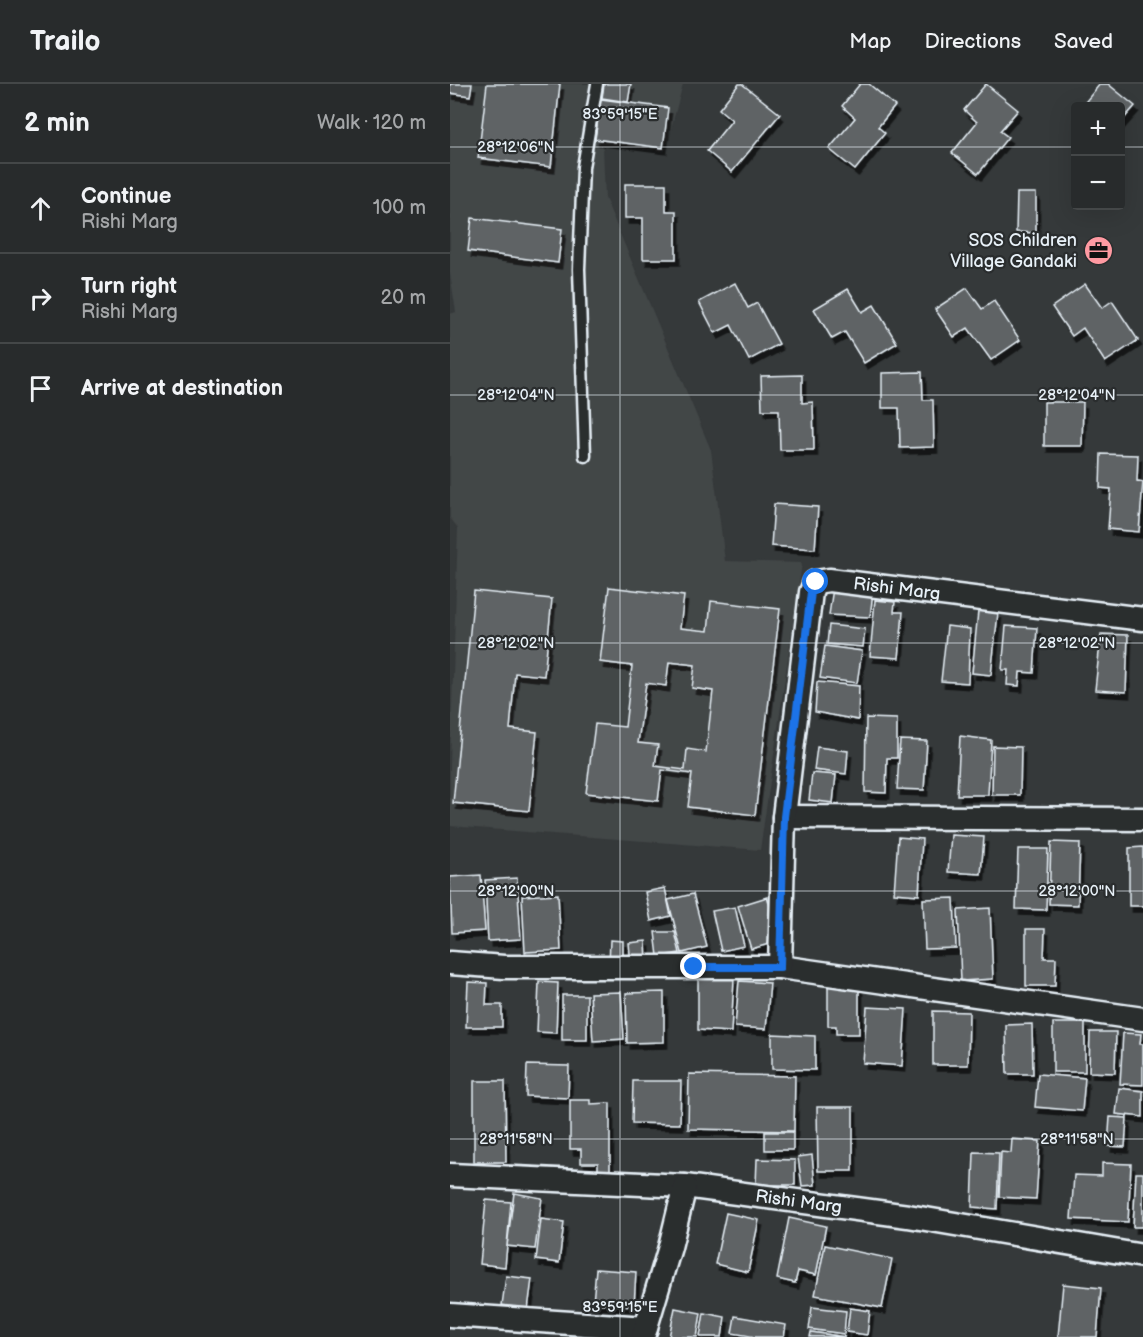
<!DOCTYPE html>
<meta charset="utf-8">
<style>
:root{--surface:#282b2c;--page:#303334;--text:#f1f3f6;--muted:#a5a7a9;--line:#444748}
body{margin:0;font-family:"Balsamiq Sans",sans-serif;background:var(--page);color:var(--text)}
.controls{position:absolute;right:18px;top:18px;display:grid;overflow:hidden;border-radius:6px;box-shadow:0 6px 24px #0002}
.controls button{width:54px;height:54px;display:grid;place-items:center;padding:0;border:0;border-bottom:2px solid var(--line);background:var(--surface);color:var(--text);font:30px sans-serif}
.stop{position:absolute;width:18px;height:18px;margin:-14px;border:4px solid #1a73e8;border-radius:50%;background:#fff}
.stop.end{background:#1a73e8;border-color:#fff;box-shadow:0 2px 6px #0008}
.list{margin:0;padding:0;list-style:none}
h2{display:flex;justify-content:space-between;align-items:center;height:78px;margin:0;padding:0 24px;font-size:26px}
h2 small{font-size:20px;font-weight:400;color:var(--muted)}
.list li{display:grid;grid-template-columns:39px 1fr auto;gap:18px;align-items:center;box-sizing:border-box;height:90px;padding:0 24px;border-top:2px solid var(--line)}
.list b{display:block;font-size:22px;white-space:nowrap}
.list p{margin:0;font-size:20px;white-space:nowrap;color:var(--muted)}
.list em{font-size:20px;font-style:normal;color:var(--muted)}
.icon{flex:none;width:33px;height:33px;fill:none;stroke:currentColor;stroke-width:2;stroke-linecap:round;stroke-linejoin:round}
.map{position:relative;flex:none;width:693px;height:1253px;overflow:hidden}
header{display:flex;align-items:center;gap:36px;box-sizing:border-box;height:84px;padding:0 30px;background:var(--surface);border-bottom:2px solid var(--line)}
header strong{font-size:28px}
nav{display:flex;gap:33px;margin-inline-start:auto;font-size:21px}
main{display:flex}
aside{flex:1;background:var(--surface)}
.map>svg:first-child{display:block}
.built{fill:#424647}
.building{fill:#5f6365;stroke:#e8f1f8;stroke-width:1.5;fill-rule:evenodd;filter:url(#shadow)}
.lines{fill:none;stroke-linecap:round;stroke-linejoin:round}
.lane-casing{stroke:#e8f1f8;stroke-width:15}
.street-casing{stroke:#e8f1f8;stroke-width:27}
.lane{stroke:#2a2d2e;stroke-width:10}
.street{stroke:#2a2d2e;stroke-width:22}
.route{stroke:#1a73e8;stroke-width:8}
.ticks{fill:none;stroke:#e8f1f8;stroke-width:1.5;stroke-opacity:0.45}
.labels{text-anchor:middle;stroke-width:4.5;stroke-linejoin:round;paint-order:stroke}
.poi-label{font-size:18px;fill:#e8f1f8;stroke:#2a2d2e;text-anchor:end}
.street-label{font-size:18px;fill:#e8f1f8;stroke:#2a2d2e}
.ticks-label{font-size:15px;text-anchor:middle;fill:#e8f1f8;stroke:#2a2d2e;stroke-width:4.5;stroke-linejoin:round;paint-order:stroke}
</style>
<header>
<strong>Trailo</strong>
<nav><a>Map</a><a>Directions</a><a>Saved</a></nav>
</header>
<main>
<aside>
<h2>2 min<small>Walk · 120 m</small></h2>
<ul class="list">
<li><svg class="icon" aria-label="ahead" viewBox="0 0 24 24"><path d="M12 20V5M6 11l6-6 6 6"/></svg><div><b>Continue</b><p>Rishi Marg</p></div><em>100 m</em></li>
<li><svg class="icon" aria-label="right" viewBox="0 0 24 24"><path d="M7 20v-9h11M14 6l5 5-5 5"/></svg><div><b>Turn right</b><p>Rishi Marg</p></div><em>20 m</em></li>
<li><svg class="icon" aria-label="arrive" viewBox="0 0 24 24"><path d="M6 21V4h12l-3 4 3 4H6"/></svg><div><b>Arrive at destination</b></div></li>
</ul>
</aside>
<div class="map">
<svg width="693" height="1253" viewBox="0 0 693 1253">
<defs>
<filter id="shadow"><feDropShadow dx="3.5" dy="6" stdDeviation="0" flood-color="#0009"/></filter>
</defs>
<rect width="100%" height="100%" fill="#35393a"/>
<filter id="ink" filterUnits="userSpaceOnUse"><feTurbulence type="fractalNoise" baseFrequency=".0167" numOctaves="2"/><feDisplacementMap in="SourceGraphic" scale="12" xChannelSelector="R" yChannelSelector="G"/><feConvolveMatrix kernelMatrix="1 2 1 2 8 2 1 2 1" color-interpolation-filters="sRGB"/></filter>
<g filter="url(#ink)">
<path class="built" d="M0,0H233L215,67L153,62L155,114L261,366L275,477L352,479L310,766L0,742V679L8,444L0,434V230L6,228L0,189Z"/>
<g class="building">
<path d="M0,0H22L20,12L0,9Z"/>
<path d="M37,0H110L101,83L28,74Z"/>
<path d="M154,0H181L178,18L152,14Z"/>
<path d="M289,0H292L330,30L282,88L257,67L282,36L269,25Z"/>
<path d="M410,0H419L445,22L428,43L435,49L405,86L379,65L405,34L392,22Z"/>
<path d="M536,0L568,26L550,47L558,53L528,90L502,69L527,38L514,26Z"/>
<path d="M650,0H658L685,22L670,39V22H632Z"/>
<path d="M151,15L218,24L213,64L145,55Z"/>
<path d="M175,100H216V127H226V175H193V134H175Z"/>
<path d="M567,109H586V149L566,148Z"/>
<path d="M22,134L112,145L108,179L18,167Z"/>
<path d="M285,199L298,224L307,219L329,260L299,276L281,241L265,249L249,218Z"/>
<path d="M635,200L652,224L662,217L688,256L655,278L633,244L622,252L602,223Z"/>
<path d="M517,204L532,225L544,217L570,256L541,276L518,244L504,253L485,225Z"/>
<path d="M398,205L412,228L424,221L447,259L414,279L395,248L382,255L364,225Z"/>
<path d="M472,288L473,316H483L484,363L450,364L449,324H432V289Z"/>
<path d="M352,291V319L363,318L364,366H330L329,326H312L311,292Z"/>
<path d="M594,318H633L632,362H594Z"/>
<path d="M651,370L688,371L687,397L693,398L689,448L658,445L661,405L650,404Z"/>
<path d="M324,420L368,423L365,465L321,462Z"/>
<path d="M159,503L234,512L230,544L258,547L261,517L330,525L305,731L238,723L242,690L212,686L208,717L136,709L145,640L175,643L182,582L150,578ZM219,578L245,581L242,604L263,607L256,668L237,665L235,686L205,682L208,661L188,659L196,599L216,602Z"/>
<path d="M383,504L423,508L420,533L379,531Z"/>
<path d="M24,507L102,515L94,592L65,589L60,645L87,648L79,727L3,719Z"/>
<path d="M425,516L445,518L444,528H453L449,574L420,572Z"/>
<path d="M528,527L548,529L541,591L522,589Z"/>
<path d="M379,541L415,545L413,563L377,560Z"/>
<path d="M497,542L520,545L518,599L491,597Z"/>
<path d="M556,542L587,544L584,589L570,588L569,602L557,601L558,586H552Z"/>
<path d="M651,550L678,551L676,608L645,606Z"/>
<path d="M375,562L412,567L407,599L370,594Z"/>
<path d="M367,598L409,602L408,636L365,628Z"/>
<path d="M416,634L447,635V674H437L436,709L415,708Z"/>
<path d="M510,652L541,656L538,711H507Z"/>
<path d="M450,656L477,657L474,706L447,705Z"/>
<path d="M543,662L571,663L570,711H542Z"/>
<path d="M367,663L398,667L396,690L364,686Z"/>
<path d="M362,689L386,691L383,719L359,716Z"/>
<path d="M501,751L534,753L531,790L498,788Z"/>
<path d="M448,753L472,755L469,811L444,809Z"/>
<path d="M601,758L630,759L628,821L599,820Z"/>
<path d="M693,763V822H679V764Z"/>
<path d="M568,765H598L596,826L566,825Z"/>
<path d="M31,791L35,847L2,849L0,793Z"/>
<path d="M67,794L71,855L38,857L35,796Z"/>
<path d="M215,804L221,832L201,837L195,808Z"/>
<path d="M108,810L111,866L75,868L72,812Z"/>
<path d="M243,810L257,863L232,869L218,816Z"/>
<path d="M317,813L330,857L301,865L288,822Z"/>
<path d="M504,814L506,864L475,865L473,815Z"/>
<path d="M285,823L294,862L271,867L262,827Z"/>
<path d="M540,824L543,895L511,897L508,826Z"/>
<path d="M576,845H595L594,874H606L605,902H576Z"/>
<path d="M205,848H225L230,869L208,872Z"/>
<path d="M160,856L173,857V881L159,880Z"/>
<path d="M196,857L197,880L181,881L179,859Z"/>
<path d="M248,893L284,895L281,948L248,946Z"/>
<path d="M289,897L320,899L316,945L285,943Z"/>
<path d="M18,898L37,899L36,921H52V943H16Z"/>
<path d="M89,898L108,899L106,949L87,948Z"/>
<path d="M378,899H409V950H386V942H378Z"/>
<path d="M171,908L174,955L143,957L140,909Z"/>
<path d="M214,908V958L177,959L176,909Z"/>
<rect x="112" y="911" width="25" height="45"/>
<path d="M417,923L456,925L452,982L413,979Z"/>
<path d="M483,927L519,928L518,981H483Z"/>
<rect x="603" y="939" width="32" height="49"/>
<path d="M582,940L583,990H557L556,941Z"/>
<path d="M640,948H666L665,989L639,988Z"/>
<path d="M673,949L691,950L690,960H693V1001L670,1000Z"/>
<path d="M322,950L365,952V986L322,985Z"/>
<path d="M77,981L119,982L118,1014L76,1012Z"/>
<path d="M239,990L345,992L344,1047L238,1045Z"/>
<path d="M588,990L635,994L632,1027L585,1023Z"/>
<path d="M24,997H55L56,1078H24Z"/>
<path d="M183,997H231L230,1040L182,1039Z"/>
<path d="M669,1004L693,1007V1033L666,1030Z"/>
<path d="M120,1016H140V1020L160,1019V1089H148V1079H131V1065H120Z"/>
<path d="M367,1023H403V1087H368Z"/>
<path d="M660,1033L677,1034L675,1063L658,1062Z"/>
<rect x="315" y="1048" width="28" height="18"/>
<path d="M562,1055L590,1057L586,1115L549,1113L551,1068L561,1069Z"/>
<path d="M524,1068L549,1069L547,1125L522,1123Z"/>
<path d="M362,1071L365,1101L352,1102L348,1073Z"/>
<path d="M307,1075L345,1076V1101H306Z"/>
<path d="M652,1079L681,1080L678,1138L621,1135L624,1091L652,1092Z"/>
<path d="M686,1089H693V1143H683Z"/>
<path d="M64,1109L92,1114L85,1165L57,1162Z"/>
<path d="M36,1116L61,1118L55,1183L30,1180Z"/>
<path d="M276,1129L309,1136L298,1188L265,1180Z"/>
<path d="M339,1134L376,1142L366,1191L348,1187L345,1199L327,1195Z"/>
<path d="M91,1135L114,1138L109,1179L86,1176Z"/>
<path d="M375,1161L442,1175L432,1224L365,1211Z"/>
<path d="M146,1185L186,1188L184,1222L143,1219Z"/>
<path d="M56,1192L82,1195L78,1225L52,1221Z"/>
<path d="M613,1200L651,1204L647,1253H608Z"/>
<path d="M362,1223L396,1227L394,1250L359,1245Z"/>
<path d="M225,1224L251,1229L247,1253H219Z"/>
<path d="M400,1224L420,1227L417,1251L397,1248Z"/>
<path d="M254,1229L275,1233L272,1253H250Z"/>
<path d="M285,1232L336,1241L334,1253H306L282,1249Z"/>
<path d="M361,1248L395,1253H360Z"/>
</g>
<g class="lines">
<defs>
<path id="lane" d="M135,372L129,185L133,83L147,0"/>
<g id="street">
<path d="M334,733L693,735"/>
<path d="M0,879L54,883H330L693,935"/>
<path id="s1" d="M330,883L334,733L361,508L365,498L379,496L693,535"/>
<path id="s2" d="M0,1091L235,1102L458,1132L693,1172"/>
<path d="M0,1231L196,1244"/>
<path d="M193,1253L220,1163L235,1102"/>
</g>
</defs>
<use href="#lane" class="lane-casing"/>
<use href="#street" class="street-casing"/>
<use href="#lane" class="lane"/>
<use href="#street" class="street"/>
</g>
</g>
<g class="lines" filter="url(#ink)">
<path class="route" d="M244,883H330L334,733L361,508L366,498"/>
</g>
<path class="ticks" d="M170,0V1253M0,63H626M670,63H693M0,311H693M0,559H693M0,807H693M0,1055H693"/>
<defs>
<symbol id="office-disc" viewBox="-11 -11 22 22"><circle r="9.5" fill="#ff9aa2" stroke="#2a2d2e"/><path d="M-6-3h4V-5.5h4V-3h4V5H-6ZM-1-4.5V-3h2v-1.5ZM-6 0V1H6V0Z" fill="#111"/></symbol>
</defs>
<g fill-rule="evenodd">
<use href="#office-disc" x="632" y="150" width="33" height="33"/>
</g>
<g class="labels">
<g class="poi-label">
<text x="627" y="162">SOS Children<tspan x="627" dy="21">Village Gandaki</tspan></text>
</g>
<g class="street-label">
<text dy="6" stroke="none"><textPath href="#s1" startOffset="470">Rishi Marg</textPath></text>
<text dy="6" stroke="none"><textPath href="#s2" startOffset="350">Rishi Marg</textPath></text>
</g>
</g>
<g class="ticks-label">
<text x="170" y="35">83°59'15"E</text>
<text x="66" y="68">28°12'06"N</text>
<text x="66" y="316">28°12'04"N</text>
<text x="627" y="316">28°12'04"N</text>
<text x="66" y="564">28°12'02"N</text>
<text x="627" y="564">28°12'02"N</text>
<text x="66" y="812">28°12'00"N</text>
<text x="627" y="812">28°12'00"N</text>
<text x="66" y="1060">28°11'58"N</text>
<text x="627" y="1060">28°11'58"N</text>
<text x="170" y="1228">83°59'15"E</text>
</g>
</svg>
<div class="controls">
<button>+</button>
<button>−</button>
</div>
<div class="stop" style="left:366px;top:498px"></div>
<div class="stop end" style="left:244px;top:883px"></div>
</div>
</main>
